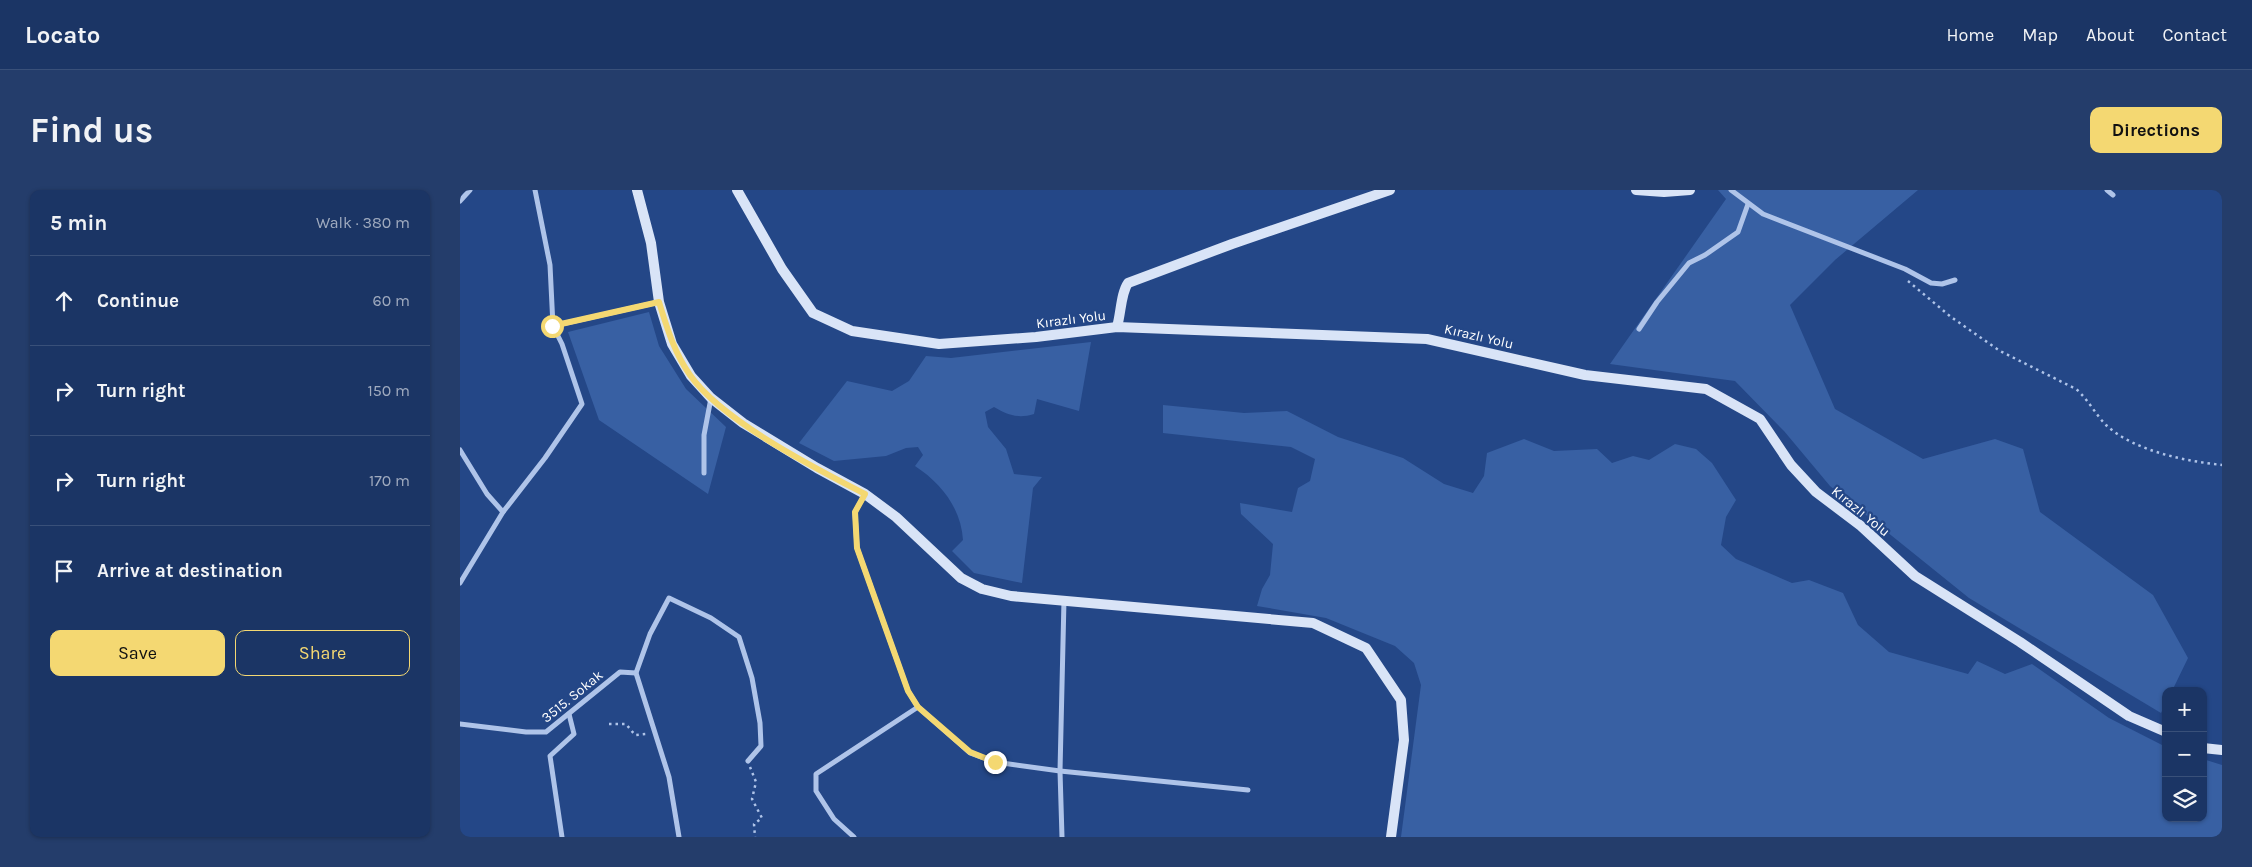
<!DOCTYPE html>
<meta charset="utf-8">
<style>
:root{--surface:#1b3565;--page:#243d6b;--text:#f1f3f6;--muted:#a0abbf;--line:#395079;--accent:#f4d872}
body{margin:0;font-family:Karla,sans-serif;background:var(--page);color:var(--text)}
.controls{position:absolute;right:15px;bottom:15px;display:grid;overflow:hidden;border-radius:10px;box-shadow:0 1px 4px #0004}
.controls button{width:45px;height:45px;display:grid;place-items:center;padding:0;border:0;border-bottom:1px solid var(--line);background:var(--surface);color:var(--text);font:25px sans-serif}
.stop{position:absolute;width:15px;height:15px;margin:-11px;border:4px solid #f4d872;border-radius:50%;background:#fff}
.stop.end{background:#f4d872;border-color:#fff;box-shadow:0 1px 5px #0008}
.list{margin:0;padding:0;list-style:none}
h2{display:flex;justify-content:space-between;align-items:center;height:65px;margin:0;padding:0 20px;font-size:21px}
h2 small{font-size:16px;font-weight:400;color:var(--muted)}
.list li{display:grid;grid-template-columns:32px 1fr auto;gap:15px;align-items:center;box-sizing:border-box;height:90px;padding:0 20px;border-top:1px solid var(--line)}
.list b{display:block;font-size:19px;white-space:nowrap}
.list em{font-size:16px;font-style:normal;color:var(--muted)}
.actions{display:flex;gap:10px;padding:15px 20px}
.actions a{flex:1;padding:11px 0;border:1px solid var(--accent);border-radius:10px;text-align:center;font-size:18px;color:var(--accent)}
.actions .main{background:var(--accent);color:#111}
.icon{flex:none;width:28px;height:28px;fill:none;stroke:currentColor;stroke-width:2;stroke-linecap:round;stroke-linejoin:round}
.map{position:relative;flex:none;width:1762px;height:647px;overflow:hidden;border-radius:10px}
header{display:flex;align-items:center;gap:30px;box-sizing:border-box;height:70px;padding:0 25px;background:var(--surface);border-bottom:1px solid var(--line)}
header strong{font-size:24px}
nav{display:flex;gap:28px;margin-inline-start:auto;font-size:18px}
.intro{display:flex;align-items:center;justify-content:space-between;box-sizing:border-box;height:120px;padding:0 30px}
h1{margin:0;font-size:35px}
.button{padding:12px 22px;border-radius:10px;background:var(--accent);color:#111;font-size:18px;font-weight:700}
main{display:flex;gap:30px;padding:0 30px}
aside{flex:1;background:var(--surface);border-radius:10px;box-shadow:0 1px 4px #0004}
.map>svg:first-child{display:block}
.green{fill:#3860a3}
.lines{fill:none;stroke-linecap:round;stroke-linejoin:round}
.path{stroke:#afc4e9;stroke-width:2.5;stroke-dasharray:2.5 4;stroke-linecap:butt}
.street{stroke:#afc4e9;stroke-width:5}
.secondary{stroke:#d9e4f7;stroke-width:10}
.route{stroke:#f4d872;stroke-width:6}
.labels{text-anchor:middle;stroke-width:4.5;stroke-linejoin:round;paint-order:stroke}
.street-label{font-size:14px;fill:#fff;stroke:#244787}
</style>
<header>
<strong>Locato</strong>
<nav><a>Home</a><a>Map</a><a>About</a><a>Contact</a></nav>
</header>
<div class="intro"><h1>Find us</h1><a class="button">Directions</a></div>
<main>
<aside>
<h2>5 min<small>Walk · 380 m</small></h2>
<ul class="list">
<li><svg class="icon" aria-label="ahead" viewBox="0 0 24 24"><path d="M12 20V5M6 11l6-6 6 6"/></svg><div><b>Continue</b></div><em>60 m</em></li>
<li><svg class="icon" aria-label="right" viewBox="0 0 24 24"><path d="M7 20v-9h11M14 6l5 5-5 5"/></svg><div><b>Turn right</b></div><em>150 m</em></li>
<li><svg class="icon" aria-label="right" viewBox="0 0 24 24"><path d="M7 20v-9h11M14 6l5 5-5 5"/></svg><div><b>Turn right</b></div><em>170 m</em></li>
<li><svg class="icon" aria-label="arrive" viewBox="0 0 24 24"><path d="M6 21V4h12l-3 4 3 4H6"/></svg><div><b>Arrive at destination</b></div></li>
</ul>
<div class="actions"><a class="main">Save</a><a>Share</a></div>
</aside>
<div class="map">
<svg width="1762" height="647" viewBox="0 0 1762 647">
<rect width="100%" height="100%" fill="#244787"/>
<g class="green">
<path d="M1258,0H1458L1375,70L1330,115L1375,219L1463,269L1535,249L1563,259L1580,322L1693,405L1728,468L1712,501H1706V513L1701,523L1509,408L1370,296L1324,241L1275,191L1150,174L1266,9Z"/>
<path d="M189,122L199,156L226,199L266,237L248,304L139,230L108,142Z"/>
<path d="M631,152L619,221L577,209L574,224C558,229 548,225 534,217L525,222L528,237L546,259L554,284L582,287L573,298L562,393L514,383L492,361L503,350C501,318 481,293 455,276L463,265L458,257L446,258L426,266L374,271L339,253L387,191L432,201L449,191L466,166L491,168Z"/>
<path d="M703,215L784,223L827,221L878,247L943,268L984,294L1013,303L1024,286L1027,263L1064,249L1094,261L1137,259L1152,273L1173,266L1189,270L1215,254L1236,259L1252,273L1276,310L1266,327L1261,355L1276,369L1332,393L1349,390L1383,403L1398,435L1429,462L1508,484L1517,471L1545,484L1572,474L1649,528L1706,557V628H1743V569L1762,575V647H941L961,495L954,473L935,456L866,428L797,416L802,399L810,385L813,354L781,324L780,313L832,322L838,298L850,291L855,269L831,257L703,243Z"/>
</g>
<g class="lines">
<g class="path">
<path d="M1448,91L1491,127L1540,161L1616,199C1628,209 1635,224 1646,235C1674,261 1725,271 1762,275"/>
<path d="M149,534H166L175,545L186,544"/>
<path d="M290,577L296,592L292,609L302,628L294,634L295,647"/>
</g>
<g class="street">
<path d="M1271,0L1303,24L1445,79L1471,93L1482,94L1495,90"/>
<path d="M1647,0L1653,5"/>
<path d="M0,11L10,0"/>
<path d="M93,136L199,112"/>
<path d="M1179,139L1197,112L1229,73L1245,65L1278,42L1288,14"/>
<path d="M0,260L27,304L43,322"/>
<path d="M244,283V245L251,208"/>
<path d="M405,304L395,322L397,358L448,501L458,517L510,563L535,572L600,581L788,600"/>
<path d="M0,393L43,322L85,268L122,214L102,154L93,136L90,75L75,0"/>
<path d="M0,534L66,542H86L160,482L176,483"/>
<path d="M102,647L90,566L114,544L109,524"/>
<path d="M219,647L209,587L176,483L190,444L209,408L251,428L279,447L292,488L300,533L301,556L288,571"/>
<path d="M394,647L374,629L356,601V584L458,517"/>
<path d="M602,647L600,581L604,410"/>
</g>
<g class="secondary">
<path d="M177,0L191,53L199,112L212,154L231,186L251,208L283,233L357,278L405,304L436,327L501,388L522,399L551,406L853,433L906,458L941,510L944,550L931,647"/>
<path d="M277,0L322,79L353,123L392,141L479,154L576,147L657,137L967,149L1125,185L1246,199L1300,229L1331,275L1356,302L1401,336L1455,386L1560,452L1669,526L1706,542"/>
<path d="M1176,0L1204,2L1230,0"/>
<path d="M657,137C661,123 661,103 668,93L772,54L930,0"/>
<path d="M1743,558L1762,560"/>
</g>
</g>
<g class="lines">
<path class="route" d="M92,136L199,112C207,138 214,162 230,185C262,231 355,278 405,304L395,322L397,358L448,501L458,517L510,562L535,572"/>
</g>
<g class="labels">
<g class="street-label">
<text transform="translate(611 129) rotate(-7)" y="5">Kırazlı Yolu</text>
<text transform="translate(1019 146) rotate(13)" y="5">Kırazlı Yolu</text>
<text transform="translate(1401 321) rotate(39)" y="5">Kırazlı Yolu</text>
<text transform="translate(112 506) rotate(-39)" y="5">3515. Sokak</text>
</g>
</g>
</svg>
<div class="controls">
<button>+</button>
<button>−</button>
<button><svg class="icon" aria-label="layers" viewBox="0 0 24 24"><path d="M12 4l9 5-9 5-9-5zM3 14l9 5 9-5"/></svg></button>
</div>
<div class="stop" style="left:92px;top:136px"></div>
<div class="stop end" style="left:535px;top:572px"></div>
</div>
</main>
